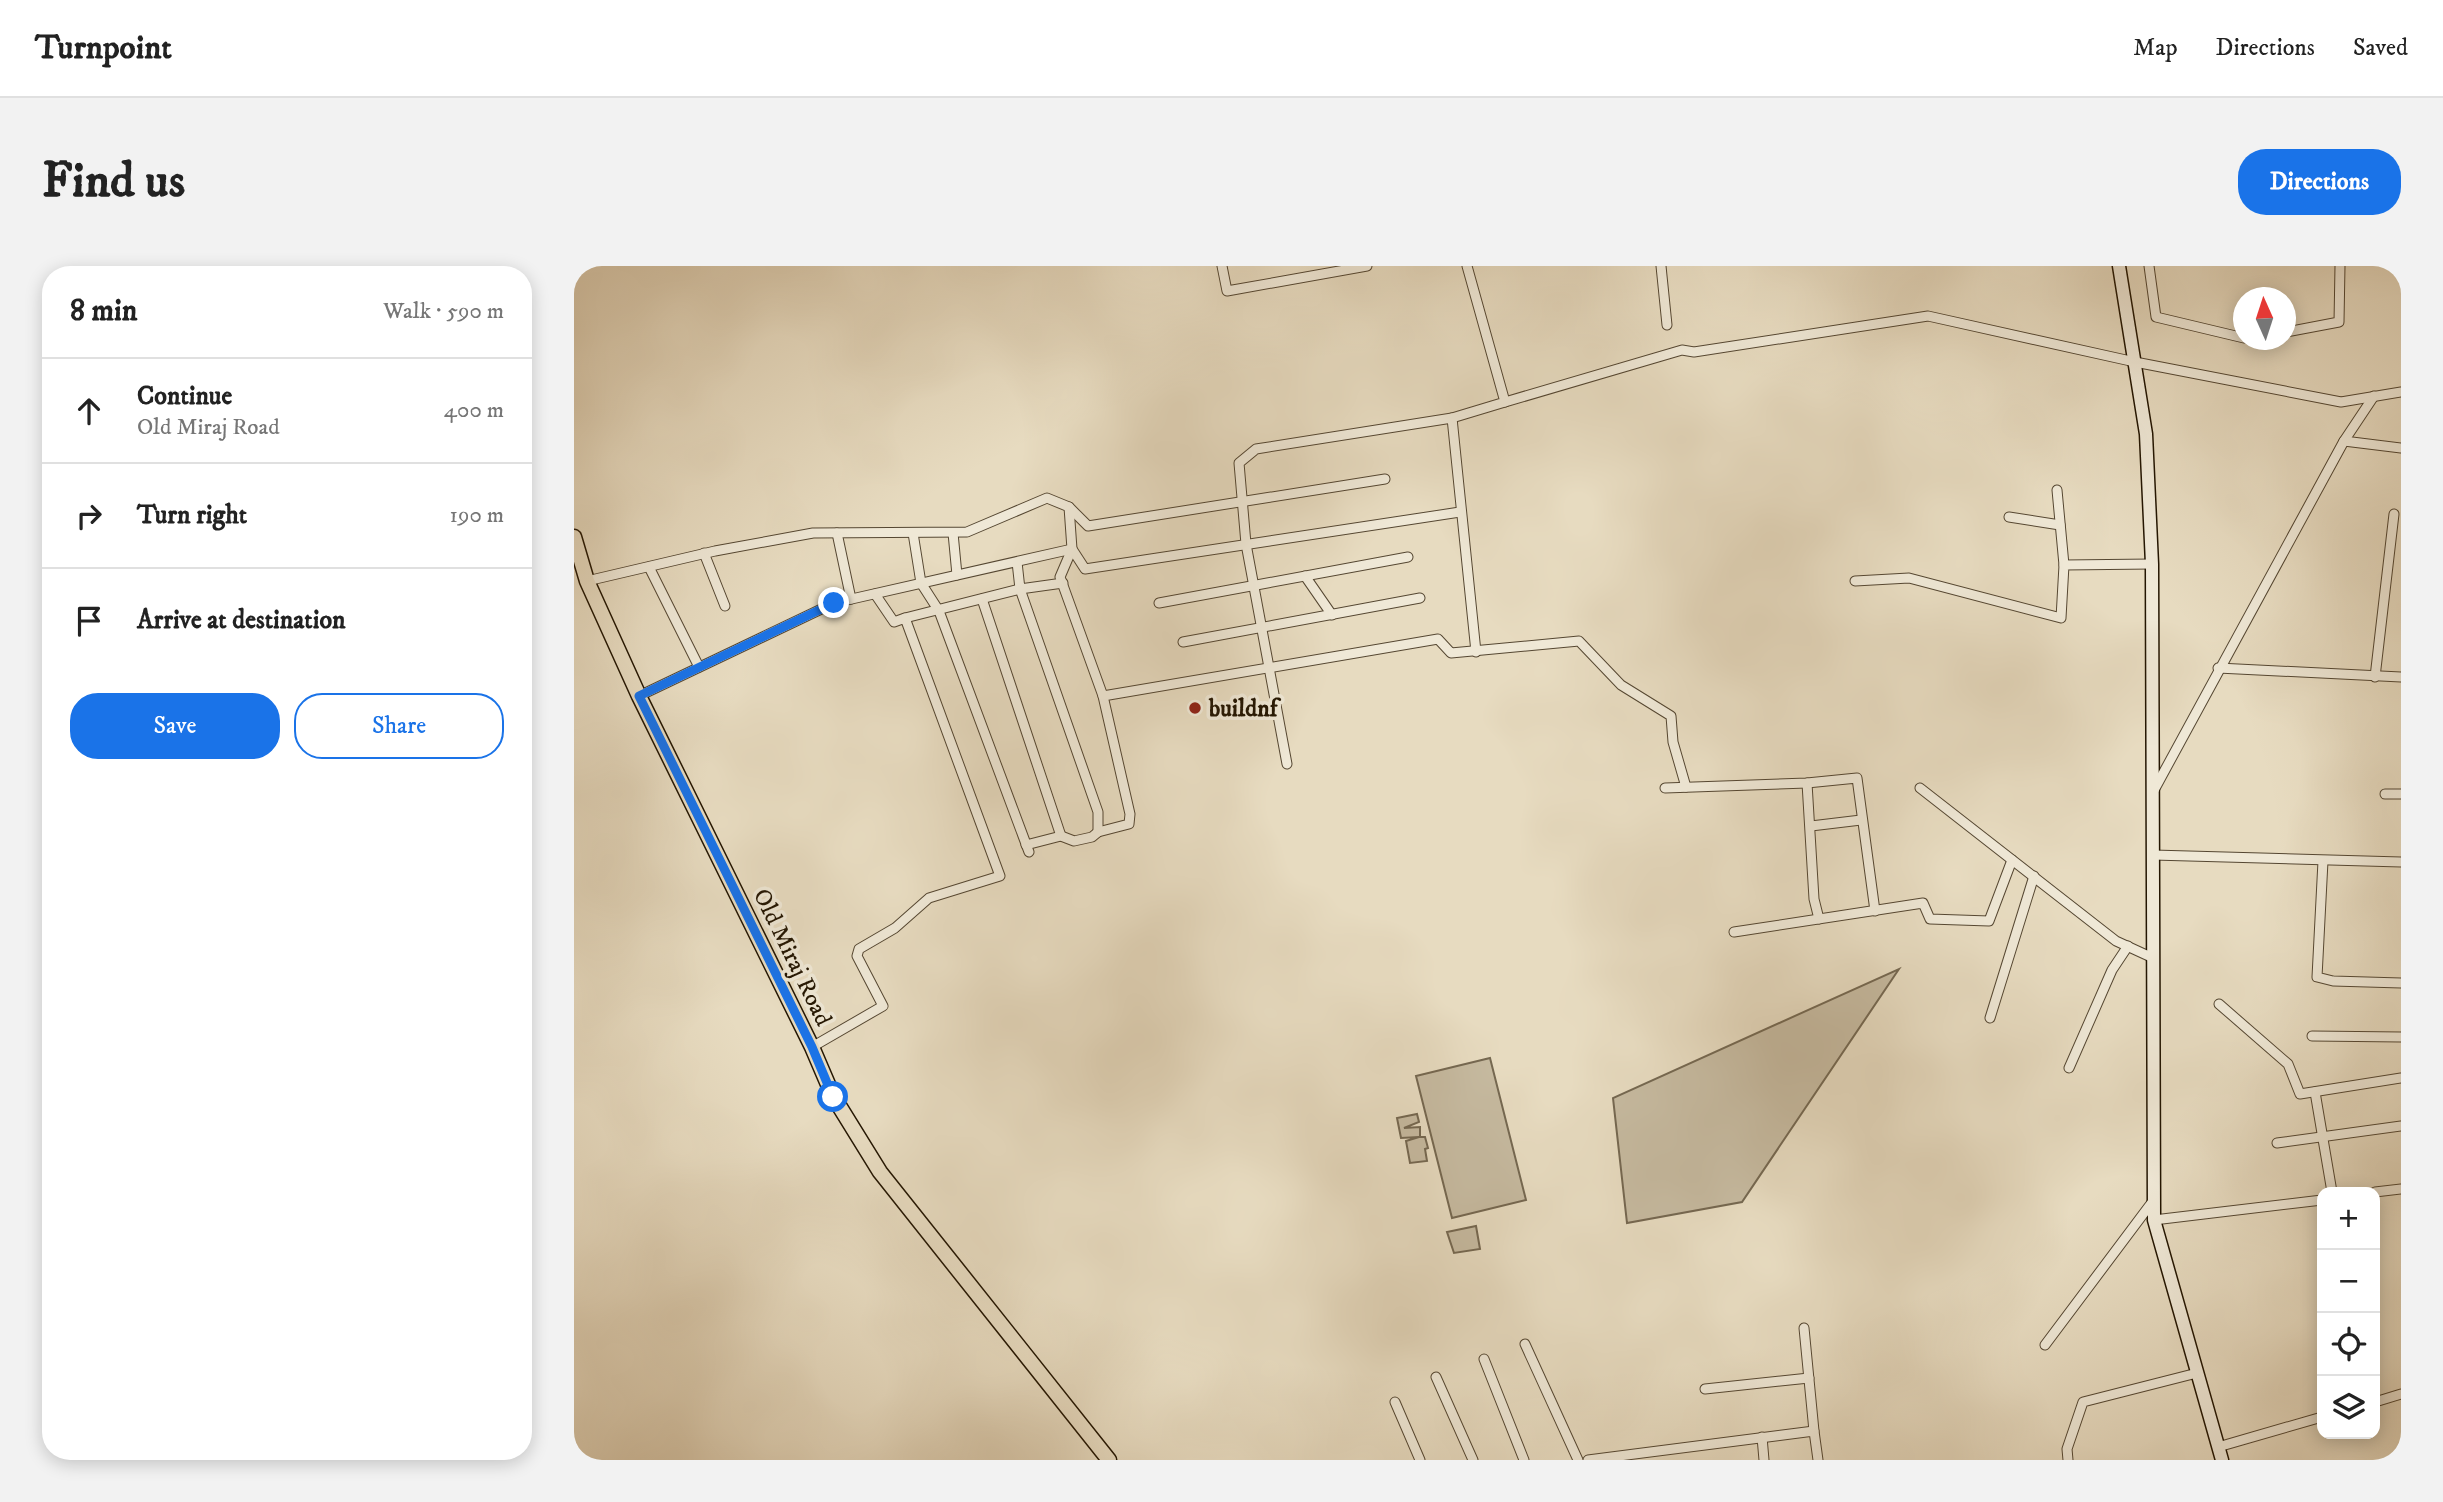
<!DOCTYPE html>
<meta charset="utf-8">
<style>
:root{--surface:#fff;--page:#f2f2f2;--text:#222;--muted:#767676;--line:#e0e0e0;--accent:#1a73e8}
body{margin:0;font-family:"IM FELL DW Pica",serif;background:var(--page);color:var(--text)}
.controls{position:absolute;right:21px;bottom:21px;display:grid;overflow:hidden;border-radius:14px;box-shadow:0 4px 18px #0003}
.controls button{width:63px;height:63px;display:grid;place-items:center;padding:0;border:0;border-bottom:2px solid var(--line);background:var(--surface);color:var(--text);font:35px sans-serif}
.compass{position:absolute;left:1659px;top:21px;width:63px;height:63px;border-radius:50%;background:var(--surface);box-shadow:0 4px 18px #0003;rotate:357deg}
.stop{position:absolute;width:21px;height:21px;margin:-16px;border:5px solid #1a73e8;border-radius:50%;background:#fff}
.stop.end{background:#1a73e8;border-color:#fff;box-shadow:0 2px 7px #0008}
.list{margin:0;padding:0;list-style:none}
h2{display:flex;justify-content:space-between;align-items:center;height:91px;margin:0;padding:0 28px;font-size:30px}
h2 small{font-size:23px;font-weight:400;color:var(--muted)}
.list li{display:grid;grid-template-columns:46px 1fr auto;gap:21px;align-items:center;box-sizing:border-box;height:105px;padding:0 28px;border-top:2px solid var(--line)}
.list b{display:block;font-size:26px;white-space:nowrap}
.list p{margin:0;font-size:23px;white-space:nowrap;color:var(--muted)}
.list em{font-size:23px;font-style:normal;color:var(--muted)}
.actions{display:flex;gap:14px;padding:21px 28px}
.actions a{flex:1;padding:16px 0;border:2px solid var(--accent);border-radius:28px;text-align:center;font-size:24px;color:var(--accent)}
.actions .main{background:var(--accent);color:#fff}
.icon{flex:none;width:38px;height:38px;fill:none;stroke:currentColor;stroke-width:2;stroke-linecap:round;stroke-linejoin:round}
.map{position:relative;flex:none;width:1827px;height:1194px;overflow:hidden;border-radius:28px}
header{display:flex;align-items:center;gap:42px;box-sizing:border-box;height:98px;padding:0 35px;background:var(--surface);border-bottom:2px solid var(--line)}
header strong{font-size:33px}
nav{display:flex;gap:38px;margin-inline-start:auto;font-size:24px}
.intro{display:flex;align-items:center;justify-content:space-between;box-sizing:border-box;height:168px;padding:0 42px}
h1{margin:0;font-size:49px}
.button{padding:18px 32px;border-radius:28px;background:var(--accent);color:#fff;font-size:24px;font-weight:700}
main{display:flex;gap:42px;padding:0 42px}
aside{flex:1;background:var(--surface);border-radius:28px;box-shadow:0 4px 18px #0003}
.map>svg:first-child{display:block}
.green{fill:#c6baa0;stroke:#756851;stroke-width:2}
.lines{fill:none;stroke-linecap:round;stroke-linejoin:round}
.street-casing{stroke:#554732;stroke-width:11}
.secondary-casing{stroke:#241602;stroke-width:15}
.primary-casing{stroke:#241602;stroke-width:17}
.street{stroke:#efe8d6;stroke-width:9}
.secondary{stroke:#efe8d6;stroke-width:12}
.primary{stroke:#e7dbc0;stroke-width:14}
.route{stroke:#1a73e8;stroke-width:9}
.poi-dot{fill:#8f2418;stroke:#efe8d6;stroke-width:2.5}
.labels{text-anchor:middle;stroke-width:7;stroke-linejoin:round;paint-order:stroke}
.poi-label{font-size:24px;font-weight:bold;fill:#241602;stroke:#efe8d6;text-anchor:start}
.street-label{font-size:24px;fill:#241602;stroke:#efe8d6}
</style>
<header>
<strong>Turnpoint</strong>
<nav><a>Map</a><a>Directions</a><a>Saved</a></nav>
</header>
<div class="intro"><h1>Find us</h1><a class="button">Directions</a></div>
<main>
<aside>
<h2>8 min<small>Walk · 590 m</small></h2>
<ul class="list">
<li><svg class="icon" aria-label="ahead" viewBox="0 0 24 24"><path d="M12 20V5M6 11l6-6 6 6"/></svg><div><b>Continue</b><p>Old Miraj Road</p></div><em>400 m</em></li>
<li><svg class="icon" aria-label="right" viewBox="0 0 24 24"><path d="M7 20v-9h11M14 6l5 5-5 5"/></svg><div><b>Turn right</b></div><em>190 m</em></li>
<li><svg class="icon" aria-label="arrive" viewBox="0 0 24 24"><path d="M6 21V4h12l-3 4 3 4H6"/></svg><div><b>Arrive at destination</b></div></li>
</ul>
<div class="actions"><a class="main">Save</a><a>Share</a></div>
</aside>
<div class="map">
<svg width="1827" height="1194" viewBox="0 0 1827 1194">
<rect width="100%" height="100%" fill="#e7dbc0"/>
<filter id="stains"><feTurbulence type="fractalNoise" baseFrequency=".00286" numOctaves="4"/><feColorMatrix values="0 0 0 0 .2 0 0 0 0 .09 0 0 0 0 .02 0 0 0 .5 -.17"/></filter>
<radialGradient id="worn" r=".72"><stop offset=".6" stop-color="#630" stop-opacity="0"/><stop offset="1" stop-color="#630" stop-opacity=".3"/></radialGradient>
<g class="green">
<path d="M1325,703L1168,936L1053,957L1039,832Z"/>
<path d="M916,792L952,934L878,952L842,810Z"/>
<path d="M843,848L845,856L830,862L846,861V871H851L854,882L851,883L853,895L836,897L832,875L845,871L827,872L823,852Z"/>
<path d="M902,960L906,983L880,987L873,966Z"/>
</g>
<g class="lines">
<defs>
<g id="street">
<path d="M648,0L653,25L793,0"/>
<path d="M1087,0L1093,59"/>
<path d="M1575,0L1582,51L1670,72"/>
<path d="M1712,66L1765,56L1766,0"/>
<path d="M931,136L1108,84L1120,86L1354,50L1561,96L1767,136L1827,126"/>
<path d="M878,152L902,386"/>
<path d="M1770,175L1827,182"/>
<path d="M1483,224L1490,299"/>
<path d="M495,241L498,283L486,311L529,430L864,373L877,387L1005,375L1047,419L1097,450L1099,476L1112,521"/>
<path d="M1435,251L1486,259"/>
<path d="M263,267L277,333"/>
<path d="M339,267L347,317L365,345L455,586"/>
<path d="M379,267L383,309"/>
<path d="M130,287L151,340"/>
<path d="M443,296L446,323L489,317"/>
<path d="M75,301L125,401"/>
<path d="M731,310L758,349"/>
<path d="M13,315L141,285L239,267L393,266L473,232L495,241L514,260L811,213"/>
<path d="M1281,315L1335,312L1487,352L1490,299L1578,298"/>
<path d="M408,333L487,570"/>
<path d="M585,337L834,291"/>
<path d="M331,352L446,323L524,546V566"/>
<path d="M609,376L846,332"/>
<path d="M1644,402L1827,411"/>
<path d="M1801,411L1820,248"/>
<path d="M65,430L260,337L498,283L511,303L886,246"/>
<path d="M713,498L672,278L665,197L682,183L878,152L931,136L893,0"/>
<path d="M1233,517L1240,633L1245,653"/>
<path d="M1091,522L1233,517L1283,512L1301,645"/>
<path d="M1346,522L1542,675L1579,692"/>
<path d="M1579,526L1770,175L1800,130"/>
<path d="M1811,528H1827"/>
<path d="M1237,560L1287,554"/>
<path d="M452,579L487,570L500,575L518,571L524,566L555,558L556,548L529,430"/>
<path d="M1579,589L1827,596"/>
<path d="M1749,595L1743,711L1759,715L1827,717"/>
<path d="M1160,666L1349,637L1356,653L1415,655L1438,594"/>
<path d="M1645,738L1714,798L1726,828L1827,812"/>
<path d="M1416,752L1460,610"/>
<path d="M1738,770L1827,771"/>
<path d="M238,781L309,740L283,690L285,683L321,662L355,632L426,610L331,352L320,356L301,328"/>
<path d="M1495,802L1538,704L1554,680"/>
<path d="M1741,826L1758,926"/>
<path d="M1703,877L1827,860"/>
<path d="M1801,926L1827,923"/>
<path d="M1580,954L1748,934"/>
<path d="M1230,1062L1240,1165"/>
<path d="M951,1078L1004,1194"/>
<path d="M1471,1079L1579,935"/>
<path d="M910,1093L950,1194"/>
<path d="M862,1111L899,1194"/>
<path d="M1131,1123L1235,1112"/>
<path d="M821,1136L846,1194"/>
<path d="M1801,1136L1827,1128"/>
<path d="M1188,1171L1190,1194"/>
<path d="M1644,1181L1748,1151"/>
<path d="M1014,1194L1240,1165L1244,1194"/>
<path d="M1494,1194L1493,1183L1509,1136L1623,1107"/>
</g>
<path id="secondary" d="M1545,0L1572,168L1578,298L1580,954L1648,1194"/>
<path id="primary" d="M0,271L13,315L65,430L238,781L259,830L306,906L535,1194"/>
</defs>
<use href="#street" class="street-casing"/>
<use href="#secondary" class="secondary-casing"/>
<use href="#primary" class="primary-casing"/>
<use href="#street" class="street"/>
<use href="#secondary" class="secondary"/>
<use href="#primary" class="primary"/>
</g>
<g class="lines">
<path class="route" d="M259,831L238,781L65,430L260,337"/>
</g>
<circle class="poi-dot" cx="621" cy="442" r="7"/>
<g class="labels">
<g class="poi-label">
<text x="635" y="450">buildnf</text>
</g>
<g class="street-label">
<text transform="translate(219 691) rotate(64)" y="8">Old Miraj Road</text>
</g>
</g>
<rect width="100%" height="100%" filter="url(#stains)"/>
<rect width="100%" height="100%" fill="url(#worn)"/>
</svg>
<div class="controls">
<button>+</button>
<button>−</button>
<button><svg class="icon" aria-label="locate" viewBox="0 0 24 24"><circle cx="12" cy="12" r="6"/><path d="M12 2v4M12 18v4M2 12h4M18 12h4"/></svg></button>
<button><svg class="icon" aria-label="layers" viewBox="0 0 24 24"><path d="M12 4l9 5-9 5-9-5zM3 14l9 5 9-5"/></svg></button>
</div>
<svg class="compass" viewBox="-18 -18 36 36"><path d="M0-13l5 13h-10z" fill="#e53935"/><path d="M0 13l5-13h-10z" fill="#767676"/></svg>
<div class="stop" style="left:259px;top:831px"></div>
<div class="stop end" style="left:260px;top:337px"></div>
</div>
</main>
